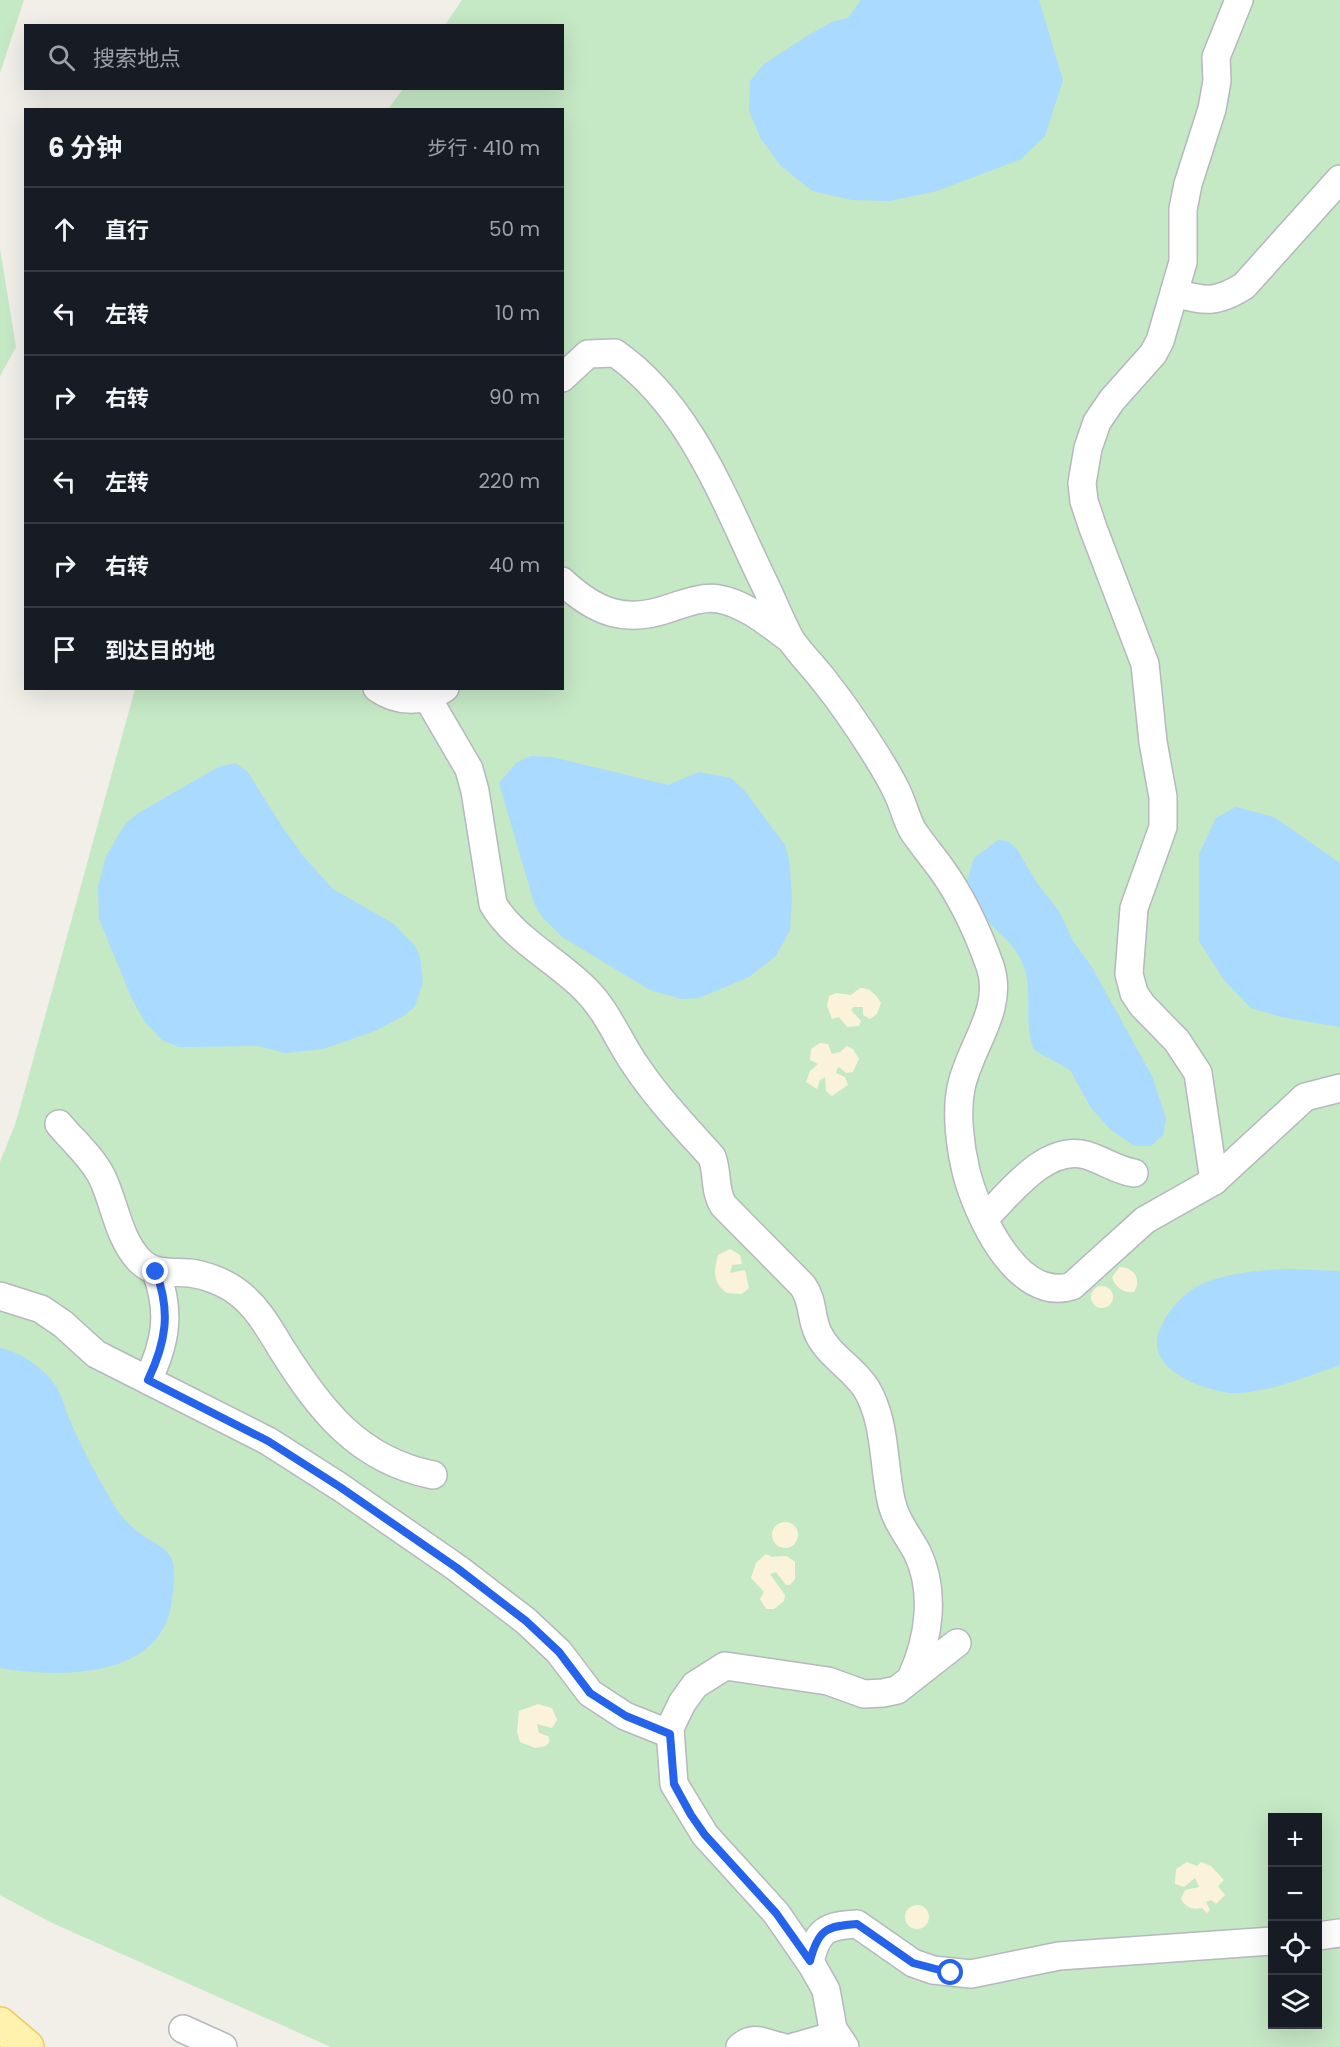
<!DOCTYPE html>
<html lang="zh">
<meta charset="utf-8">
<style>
:root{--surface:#171b24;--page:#20242c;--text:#f1f3f6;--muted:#9ea1a6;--line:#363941}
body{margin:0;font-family:Poppins,"Noto Sans SC",sans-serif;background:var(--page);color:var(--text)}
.controls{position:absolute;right:18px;bottom:18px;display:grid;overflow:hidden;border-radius:0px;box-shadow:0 6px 24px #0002}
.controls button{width:54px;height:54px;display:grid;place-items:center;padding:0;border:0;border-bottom:2px solid var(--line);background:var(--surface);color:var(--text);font:30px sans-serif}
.stop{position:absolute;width:18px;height:18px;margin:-14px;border:4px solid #2563eb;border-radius:50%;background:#fff}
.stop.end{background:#2563eb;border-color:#fff;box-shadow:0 2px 6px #0008}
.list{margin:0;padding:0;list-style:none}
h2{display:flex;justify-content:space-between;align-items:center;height:78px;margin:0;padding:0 24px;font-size:26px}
h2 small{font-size:20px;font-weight:400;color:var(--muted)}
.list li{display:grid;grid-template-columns:39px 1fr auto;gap:18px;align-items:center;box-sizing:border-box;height:84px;padding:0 24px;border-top:2px solid var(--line)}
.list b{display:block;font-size:22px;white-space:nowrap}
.list em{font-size:20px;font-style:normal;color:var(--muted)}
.icon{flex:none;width:33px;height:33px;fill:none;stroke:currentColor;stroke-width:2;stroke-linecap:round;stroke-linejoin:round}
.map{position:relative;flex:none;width:1340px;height:2047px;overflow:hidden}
.search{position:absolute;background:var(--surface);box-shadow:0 6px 24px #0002;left:24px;top:24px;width:540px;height:66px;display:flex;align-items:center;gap:15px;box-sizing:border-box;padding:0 21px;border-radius:0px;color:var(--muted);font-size:22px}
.panel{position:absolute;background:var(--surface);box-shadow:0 6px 24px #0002;left:24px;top:108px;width:540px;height:582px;border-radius:0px}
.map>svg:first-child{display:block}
.green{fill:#c5e8c5;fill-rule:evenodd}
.sand{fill:#fbf3d9}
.water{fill:#aadaff}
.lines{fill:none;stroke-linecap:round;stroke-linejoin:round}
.minor-casing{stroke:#b5b8bc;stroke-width:30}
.major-casing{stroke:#f2c960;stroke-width:36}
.minor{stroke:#fff;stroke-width:27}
.major{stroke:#fff2af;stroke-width:33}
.route{stroke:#2563eb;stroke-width:8}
</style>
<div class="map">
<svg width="1340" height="2047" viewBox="0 0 1340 2047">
<rect width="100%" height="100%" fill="#f1efe8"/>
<g class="green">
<path d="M0,0H24L0,73Z"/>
<path d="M462,0H1340V2047H331L50,1922L0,1895V1162L16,1122L135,689L562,688V110L388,109L403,89L562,88V26L445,25ZM1272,1818H1318V2024H1272Z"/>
<path d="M0,249L16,347L0,376Z"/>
</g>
<g class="sand">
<path d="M860,988C870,988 876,994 881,1003L877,1014L870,1019L863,1015V1007H853L851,1010L861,1021L859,1026L847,1027L839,1017L832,1019L827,1006L829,996L836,993L851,995Z"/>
<path d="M820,1043L828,1044L832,1054L840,1052L847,1046L853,1049L859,1059L853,1072L846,1073L839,1067L837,1069L836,1073L845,1077L848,1085L832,1096L826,1091L825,1077L820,1080L817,1089L806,1082L810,1071L818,1064L810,1060L811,1049Z"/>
<path d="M730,1249L740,1255L742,1264L732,1265L730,1273L745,1270L749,1288L742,1294L727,1293C712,1283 714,1270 718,1255Z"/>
<path d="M1120,1267C1134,1268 1142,1279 1134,1292C1124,1294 1115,1287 1112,1277Z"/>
<circle cx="1102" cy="1297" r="11"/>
<circle cx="785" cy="1535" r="13"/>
<path d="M766,1554L772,1557L787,1556L795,1562V1579L790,1585H786L776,1572L770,1574L785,1595L784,1601L774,1609H766L760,1599L764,1592L751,1578L756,1563Z"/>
<path d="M538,1704L552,1708L557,1720L552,1728L537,1724L539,1733L548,1736L550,1741L546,1746L535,1748L520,1742L517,1732L519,1711Z"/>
<path d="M1187,1862L1197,1866L1201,1862L1211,1866L1224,1880L1218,1886L1225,1895L1216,1904L1211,1900L1206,1902L1210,1910L1207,1913L1202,1908C1193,1910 1186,1908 1181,1899L1185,1890L1199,1887L1195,1878L1184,1887L1175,1884L1176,1869Z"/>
<circle cx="917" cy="1917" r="12"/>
</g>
<g class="water">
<path d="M861,0H1039L1063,80L1045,136L1021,159L937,191L890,201L852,200L812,191L780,165L761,139L749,111L750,81L764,64L810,34L832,22L848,18Z"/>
<path d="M531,756L552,757L668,785L699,772L731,778L744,790L785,845L789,859L792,897L790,930L776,956L749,977L699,998L681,999L650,990L562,937L542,917L534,903L499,783L517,762Z"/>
<path d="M235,763L247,771L283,828L304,857L333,889L394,924L415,946L420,956L423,982L415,1006L405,1015L375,1031L323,1049L285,1053L258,1046L179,1047L162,1040L145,1022L132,999L99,919L98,887L106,856L125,824L137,814L218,767Z"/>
<path d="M1236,807L1274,817L1340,863V1027L1281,1017L1251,1008L1224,980L1199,941V854L1216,818Z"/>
<path d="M998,840L1008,841L1017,849L1037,883L1059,911L1073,941L1092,967L1153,1078L1166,1119L1163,1135L1151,1146H1134L1110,1129L1091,1108L1070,1070L1034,1050C1023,1023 1033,994 1024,967C1014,940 996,934 981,913C975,904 971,894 966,884L974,858Z"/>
<path d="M1290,1269L1340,1271V1365C1308,1376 1273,1391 1239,1393C1213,1394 1154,1374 1157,1341C1158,1325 1173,1305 1185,1295C1210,1273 1259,1270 1290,1269Z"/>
<path d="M0,1348C18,1351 42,1367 53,1382C62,1393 65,1410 71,1423C83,1450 96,1475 111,1500C117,1512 126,1522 137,1531C148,1541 170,1547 173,1563C176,1574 173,1588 172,1599C164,1680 59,1678 0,1668Z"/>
</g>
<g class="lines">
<defs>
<g id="minor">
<path d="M1174,293C1205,301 1215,304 1244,286L1340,179"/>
<path d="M562,378L588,354L615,353C693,407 727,508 767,589C775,606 782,624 791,640C801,655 815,668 826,683C842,703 857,725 871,747C880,761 889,775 896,790C903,803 906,819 913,831C922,844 931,855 940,867C961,896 978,932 990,966C1005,1009 969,1047 961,1088C956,1113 960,1146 966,1171C976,1212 1017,1304 1072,1286L1145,1220L1214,1181L1305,1097L1340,1088"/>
<path d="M562,581C596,613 626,624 670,608C685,603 704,596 719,599C746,604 769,624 790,639"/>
<path d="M377,688C399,703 423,703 445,688"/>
<path d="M427,697L469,769L475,791L493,904C512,938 558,961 586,990C608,1012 619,1042 636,1066C658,1099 686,1128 712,1157C718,1173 714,1190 723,1205L803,1286C814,1302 810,1316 818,1333C828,1355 853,1368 866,1388C886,1421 883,1463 891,1500C895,1520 907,1534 917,1552C936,1591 929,1639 912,1676"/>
<path d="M59,1124C73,1141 92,1157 102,1177C115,1204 118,1237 139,1260C155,1276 170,1271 190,1273C205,1275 224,1282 236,1291C256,1305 269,1328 281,1348C320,1410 358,1460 433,1475"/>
<path d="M1214,1181L1198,1073L1177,1041L1142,1005L1134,993L1129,974L1134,908L1163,827V797L1153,742L1145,664L1093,528L1084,501L1082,483L1088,448L1097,422L1112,400L1153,354L1160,341L1183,262V209L1188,184L1212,109L1217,81L1216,57L1239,0"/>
<path d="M985,1218C1010,1193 1046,1144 1086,1155C1103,1160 1116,1170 1134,1173"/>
<path d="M0,1296L41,1309L63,1324L96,1354L268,1441L340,1487L457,1568L526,1621L559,1652L590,1693L625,1716L670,1734"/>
<path d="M148,1380C166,1342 171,1312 156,1272"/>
<path d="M1318,1936L1340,1933"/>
<path d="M810,1961C818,1930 825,1926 857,1924L913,1963L933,1970L971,1974L1059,1956L1272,1941"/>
<path d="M183,2029L223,2047"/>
<path d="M740,2047C755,2034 765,2044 782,2047"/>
<path d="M794,2047L836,2035"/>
<path d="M845,2047L833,2029L826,1990L812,1965L776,1913L705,1835L674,1784L670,1728L682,1703L695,1685L725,1666L828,1681L864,1694L883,1693L897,1690L957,1643"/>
</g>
<path id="major" d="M0,2024L27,2047"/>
</defs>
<use href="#minor" class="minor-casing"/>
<use href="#major" class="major-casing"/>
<use href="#minor" class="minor"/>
<use href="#major" class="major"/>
</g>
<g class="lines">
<path class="route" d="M156,1272C171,1312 166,1342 148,1380L268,1441L340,1487L457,1568L526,1621L559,1652L590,1693L626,1716L670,1734L674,1784L691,1815L705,1835L776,1913L810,1961C818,1930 826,1926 857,1924L913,1963L951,1973"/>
</g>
</svg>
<div class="controls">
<button>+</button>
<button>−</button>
<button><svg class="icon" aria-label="locate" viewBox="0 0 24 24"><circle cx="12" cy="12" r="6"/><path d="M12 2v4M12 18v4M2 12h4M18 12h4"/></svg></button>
<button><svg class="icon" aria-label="layers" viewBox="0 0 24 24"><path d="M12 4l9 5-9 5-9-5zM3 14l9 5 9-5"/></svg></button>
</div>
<div class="stop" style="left:951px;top:1973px"></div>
<div class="stop end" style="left:156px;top:1272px"></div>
<div class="search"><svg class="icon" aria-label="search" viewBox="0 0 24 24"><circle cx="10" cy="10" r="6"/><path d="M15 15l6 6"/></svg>搜索地点</div>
<section class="panel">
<h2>6 分钟<small>步行 · 410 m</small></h2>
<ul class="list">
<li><svg class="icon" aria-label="ahead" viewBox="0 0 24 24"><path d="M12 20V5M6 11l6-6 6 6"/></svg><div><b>直行</b></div><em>50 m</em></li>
<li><svg class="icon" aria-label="left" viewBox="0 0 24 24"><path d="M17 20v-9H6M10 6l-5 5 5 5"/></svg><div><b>左转</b></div><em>10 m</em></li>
<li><svg class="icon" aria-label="right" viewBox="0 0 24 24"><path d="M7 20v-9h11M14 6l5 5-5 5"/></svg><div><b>右转</b></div><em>90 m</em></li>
<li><svg class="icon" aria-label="left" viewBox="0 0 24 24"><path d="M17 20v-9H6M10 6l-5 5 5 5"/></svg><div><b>左转</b></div><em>220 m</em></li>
<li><svg class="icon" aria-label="right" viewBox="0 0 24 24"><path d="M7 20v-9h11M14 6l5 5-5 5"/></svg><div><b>右转</b></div><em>40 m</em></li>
<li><svg class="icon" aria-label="arrive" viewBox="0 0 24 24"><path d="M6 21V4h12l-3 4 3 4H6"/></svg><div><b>到达目的地</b></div></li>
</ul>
</section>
</div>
